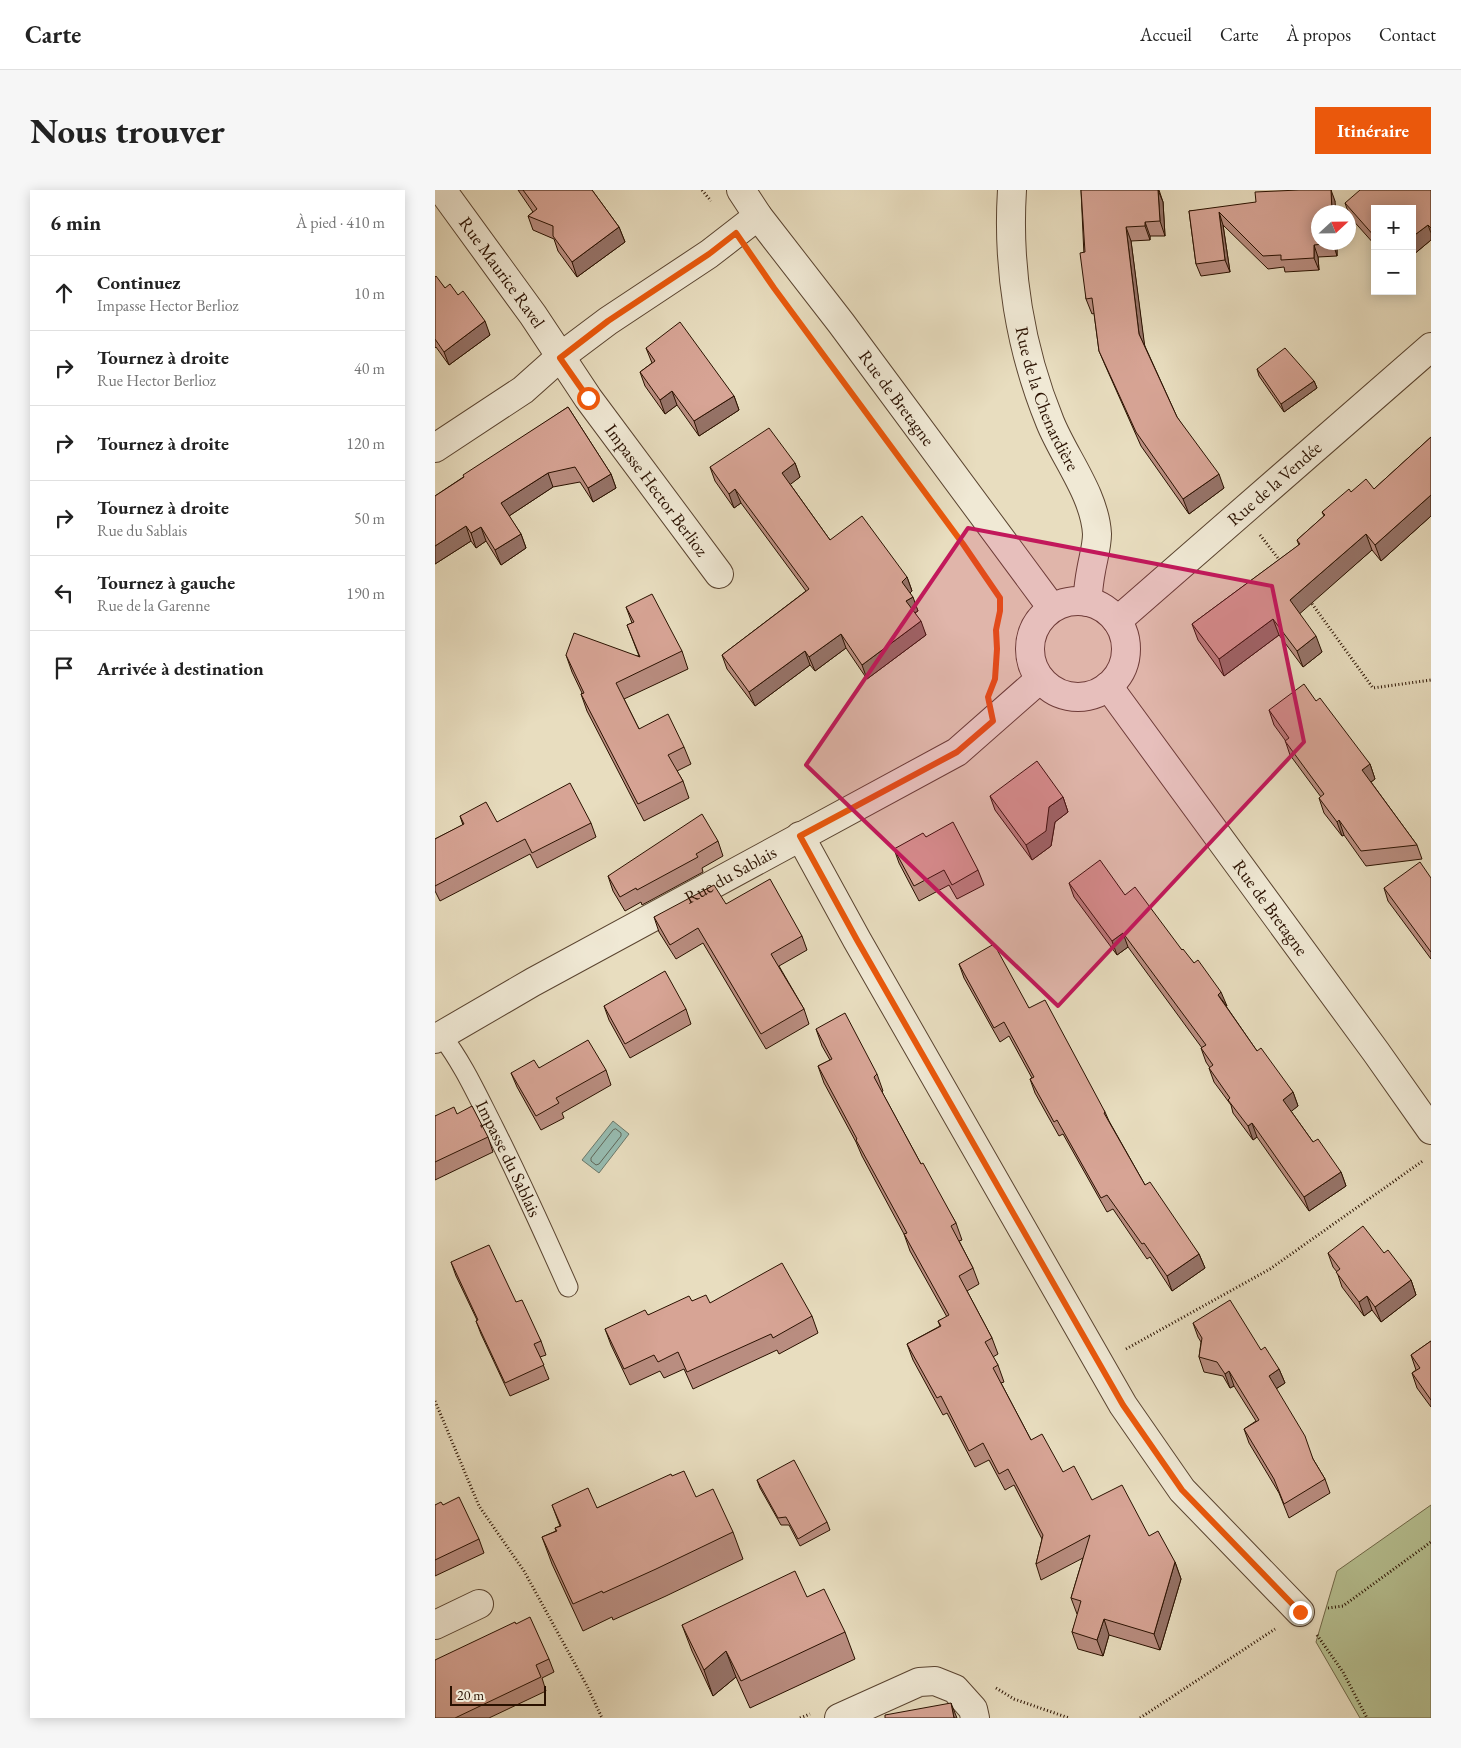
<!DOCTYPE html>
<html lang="fr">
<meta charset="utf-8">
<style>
:root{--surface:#fff;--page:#f6f6f6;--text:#222;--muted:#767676;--line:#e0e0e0;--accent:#ea580c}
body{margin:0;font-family:"EB Garamond",serif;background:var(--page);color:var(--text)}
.controls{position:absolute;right:15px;top:15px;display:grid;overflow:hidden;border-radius:0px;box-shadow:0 2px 12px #0003}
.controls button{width:45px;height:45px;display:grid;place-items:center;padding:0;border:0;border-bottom:1px solid var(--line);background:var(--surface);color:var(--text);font:25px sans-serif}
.compass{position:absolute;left:876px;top:15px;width:45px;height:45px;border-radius:50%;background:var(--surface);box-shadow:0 2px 12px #0003;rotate:68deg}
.scale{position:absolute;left:15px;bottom:12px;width:96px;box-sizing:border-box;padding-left:5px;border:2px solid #2a1100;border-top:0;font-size:14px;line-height:18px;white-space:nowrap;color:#2a1100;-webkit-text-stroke:4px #f0e9d5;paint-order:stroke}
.stop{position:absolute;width:15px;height:15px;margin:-11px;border:4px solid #ea580c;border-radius:50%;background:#fff}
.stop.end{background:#ea580c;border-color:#fff;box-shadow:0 1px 5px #0008}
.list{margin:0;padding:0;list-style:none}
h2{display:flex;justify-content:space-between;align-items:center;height:65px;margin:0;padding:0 20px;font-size:21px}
h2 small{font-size:16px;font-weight:400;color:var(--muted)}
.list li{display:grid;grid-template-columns:32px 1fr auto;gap:15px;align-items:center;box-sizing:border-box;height:75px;padding:0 20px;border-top:1px solid var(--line)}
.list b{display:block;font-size:19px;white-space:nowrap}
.list p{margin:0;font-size:16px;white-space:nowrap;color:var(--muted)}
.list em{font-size:16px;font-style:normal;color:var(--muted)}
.icon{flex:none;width:28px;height:28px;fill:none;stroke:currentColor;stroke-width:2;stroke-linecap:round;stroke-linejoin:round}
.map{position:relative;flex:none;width:996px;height:1528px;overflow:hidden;border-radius:0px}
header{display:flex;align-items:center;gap:30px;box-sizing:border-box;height:70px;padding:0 25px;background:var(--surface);border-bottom:1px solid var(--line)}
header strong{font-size:24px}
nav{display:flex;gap:28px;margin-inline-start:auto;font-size:18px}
.intro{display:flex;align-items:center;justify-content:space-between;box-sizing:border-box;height:120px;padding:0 30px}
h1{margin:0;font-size:35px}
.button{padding:12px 22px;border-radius:0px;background:var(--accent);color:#fff;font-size:18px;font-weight:700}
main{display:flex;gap:30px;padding:0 30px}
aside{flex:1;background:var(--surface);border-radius:0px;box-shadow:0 2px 12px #0003}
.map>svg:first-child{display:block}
.green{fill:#b6c091;stroke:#706848}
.water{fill:#97bcb1;stroke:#6b786a}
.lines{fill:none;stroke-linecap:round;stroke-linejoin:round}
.shore{stroke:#606658;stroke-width:1}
.service-casing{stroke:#5a4430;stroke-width:21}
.minor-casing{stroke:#5a4430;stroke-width:30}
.path{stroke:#2a1100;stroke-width:3;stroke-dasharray:1 2.5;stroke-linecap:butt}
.service{stroke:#f0e9d5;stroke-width:19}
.minor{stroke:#f0e9d5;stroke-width:28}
.wall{fill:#b98d80;stroke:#2a1100}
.shaded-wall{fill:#967368;stroke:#2a1100}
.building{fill:#d7a495;stroke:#2a1100}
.route{stroke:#ea580c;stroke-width:6}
.marked{fill:#c2185b;fill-opacity:0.2;stroke:#c2185b;stroke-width:4;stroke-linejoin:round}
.labels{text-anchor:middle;stroke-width:4;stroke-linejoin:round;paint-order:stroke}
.street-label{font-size:18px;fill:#2a1100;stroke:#f0e9d5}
</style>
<header>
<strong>Carte</strong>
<nav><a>Accueil</a><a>Carte</a><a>À propos</a><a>Contact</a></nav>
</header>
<div class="intro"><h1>Nous trouver</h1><a class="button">Itinéraire</a></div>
<main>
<aside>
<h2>6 min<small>À pied · 410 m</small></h2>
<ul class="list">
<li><svg class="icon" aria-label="ahead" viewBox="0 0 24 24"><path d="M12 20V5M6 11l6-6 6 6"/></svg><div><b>Continuez</b><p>Impasse Hector Berlioz</p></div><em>10 m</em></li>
<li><svg class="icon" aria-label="right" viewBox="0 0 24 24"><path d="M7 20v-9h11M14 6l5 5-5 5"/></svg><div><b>Tournez à droite</b><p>Rue Hector Berlioz</p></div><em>40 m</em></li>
<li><svg class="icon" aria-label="right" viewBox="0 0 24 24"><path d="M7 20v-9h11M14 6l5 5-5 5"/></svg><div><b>Tournez à droite</b></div><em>120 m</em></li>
<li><svg class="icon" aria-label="right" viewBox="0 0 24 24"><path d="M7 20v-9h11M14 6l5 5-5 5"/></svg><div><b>Tournez à droite</b><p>Rue du Sablais</p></div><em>50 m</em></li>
<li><svg class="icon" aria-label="left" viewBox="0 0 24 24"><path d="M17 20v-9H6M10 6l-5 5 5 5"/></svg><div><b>Tournez à gauche</b><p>Rue de la Garenne</p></div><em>190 m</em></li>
<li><svg class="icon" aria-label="arrive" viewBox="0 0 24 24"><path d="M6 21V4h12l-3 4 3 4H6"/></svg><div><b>Arrivée à destination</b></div></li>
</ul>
</aside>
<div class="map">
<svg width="996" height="1528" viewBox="0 0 996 1528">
<rect width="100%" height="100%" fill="#e8ddbf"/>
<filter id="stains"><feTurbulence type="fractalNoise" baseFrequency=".004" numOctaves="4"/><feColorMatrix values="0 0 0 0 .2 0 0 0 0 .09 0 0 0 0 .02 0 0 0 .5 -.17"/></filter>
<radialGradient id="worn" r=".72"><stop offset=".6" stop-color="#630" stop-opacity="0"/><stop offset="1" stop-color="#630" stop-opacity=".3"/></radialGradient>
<path class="green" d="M996,1315V1528H925L881,1452L902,1381Z"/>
<path class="water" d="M178,931L194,944L164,983L147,970Z"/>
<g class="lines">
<path class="shore" d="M181,939L186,943V946L164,974L161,975L156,971V968L178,940Z"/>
<defs>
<g id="service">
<path id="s1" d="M6,845C28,873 43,907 59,938C85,990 109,1043 133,1097"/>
</g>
<g id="minor">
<path id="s2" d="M7,0L98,125L153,208L284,384"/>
<path id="s3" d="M306,0L323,26L406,133L617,418"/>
<path id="s4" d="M577,0C572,78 585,159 615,232C629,267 660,305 662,344C662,356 658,369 656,381C654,391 653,402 652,412"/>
<path d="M0,258L88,200L125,167L173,131L274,64L323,26"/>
<circle cx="643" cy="459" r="48"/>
<path id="s5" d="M682,431L996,157"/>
<path id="s6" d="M673,496L941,862L996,940"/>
<path d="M365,646L422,750L688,1215L747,1300L865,1422"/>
<path id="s7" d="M0,849L98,792L522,562L605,489"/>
<path d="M0,1435L44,1414"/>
<path d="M404,1528L484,1492L500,1491L520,1499L538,1519L540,1528"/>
</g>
</defs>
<use href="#service" class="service-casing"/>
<use href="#minor" class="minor-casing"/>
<g class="path">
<path d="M267,0L276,11"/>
<path d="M371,142L489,301"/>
<path d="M825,345L846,372"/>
<path d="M527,352L565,408V421L561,440L562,459L560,487"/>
<path d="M875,411L938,498L996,490"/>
<path d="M691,1159L835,1079L989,970"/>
<path d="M0,1211L44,1316L89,1381L152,1496L167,1528"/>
<path d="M893,1418L908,1416L996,1352"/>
<path d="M882,1445L908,1482L932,1528"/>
<path d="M561,1498L579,1509L634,1528"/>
<path d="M365,1528L375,1524"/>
<path d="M705,1528L840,1439"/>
</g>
<use href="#service" class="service"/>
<use href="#minor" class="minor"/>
</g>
<g class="wall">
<path d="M83,0H157L184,37L190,52L142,87L123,61L119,49L98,40L93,26L98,22Z"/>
<path d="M646,0H724L728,12L730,46H715V50L696,51L709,154L742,227L789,298L754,324L706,256L670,175L664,161L659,123L657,124L651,109Z"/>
<path d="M996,0V50L978,65L977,19H940V55L915,27L910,13Z"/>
<path d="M900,11L884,52H902V66L883,67L884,80L850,82L849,77L833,79L788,35L795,82L766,86L761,74L754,21Z"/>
<path d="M0,87L10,98L23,105L55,145L14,175L1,157L0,158Z"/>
<path d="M211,158L299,206L304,220L264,246L242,215L230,224L210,196L205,182L217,173Z"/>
<path d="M822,179L879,191L882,198L849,222L824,186Z"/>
<path d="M133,217L176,284L181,298L158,312L145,292L118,297L74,326L86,344L91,358L66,375L51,351L41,358L36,351L0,374V306Z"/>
<path d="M996,247V326L946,371L937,360L864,423L887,462L868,477L844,445L789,486L763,450L757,434L864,355L862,350L889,326L887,322L916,302L939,299Z"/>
<path d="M360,273L365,287L355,294L395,350L472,387L477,401L475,403L483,421L480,423L491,445L432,489L411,458L380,481L375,475L320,516L292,479L287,465L371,401L306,313L299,318L280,291L275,277Z"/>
<path d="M191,417L247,461L253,479L189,509L204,539L249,557L256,574L242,581L248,591L254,608L209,631L152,521L146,504L147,503L137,482L131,465L204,466L192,435L197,433Z"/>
<path d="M881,511L935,574L940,589L936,592L982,655L987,669L931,676L909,645L907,646L889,623L884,608L886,607L855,565L850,550L839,535L834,520Z"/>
<path d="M555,606L628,607L633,622L620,632L616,656L597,670L560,620Z"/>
<path d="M25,626L62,632L156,633L161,647L102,678L95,664L5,711L0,701V649L28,635Z"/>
<path d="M491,647L543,680L549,695L522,709L514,695L484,711L464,673L459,659Z"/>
<path d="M283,651L288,666L267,678L268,682L207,715L206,712L190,721L178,701L173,686Z"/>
<path d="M996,688V769L953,711L949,698Z"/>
<path d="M634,693L690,705L747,760L759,773L791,816L822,861L858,902L863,916L856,921L878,952L906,982L911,996L874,1021L822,947L818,950L798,923L796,915L779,892L774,878H775L771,872L766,858H767L693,757L682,765L639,707Z"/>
<path d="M291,714L367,746L372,760L344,776L369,819L374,834L331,859L268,753L241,769L224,742L219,727Z"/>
<path d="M524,774L594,818L670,922L674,931L710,995L764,1064L770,1078L737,1101L715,1067L712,1069L678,1019L672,1022L628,944L624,946L600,903L595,889L597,888L574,846L565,852L529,788Z"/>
<path d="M169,816L251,819L256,834L195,868L174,830Z"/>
<path d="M381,839L442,884L448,901L447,902L486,974L521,1033L527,1050L524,1051L538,1078L544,1094L532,1101L557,1148L563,1164L558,1167L563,1175L569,1192L566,1193L596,1250L628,1282L657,1310L714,1346L740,1372L746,1389L725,1460L674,1445L668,1466L643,1459L637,1442L643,1424H642L636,1408L648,1368L606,1390L601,1374L607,1349L579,1295L570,1300L554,1270L540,1277L512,1223L508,1225L478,1170L472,1154L505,1136L503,1131L512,1127L475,1061L469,1044L427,966L421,952L389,893L383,876L395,870L387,856Z"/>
<path d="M104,878L171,880L176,895L127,923L129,928L106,940L82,897L76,883Z"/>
<path d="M22,924L53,947L58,962L0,990V926Z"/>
<path d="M893,1063H949L976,1090L981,1105L946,1132L937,1120L929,1126L907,1097L902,1082L898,1077Z"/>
<path d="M16,1072L81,1112L106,1151L111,1165L105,1167L114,1189L75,1206L46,1144L41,1131L42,1130L21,1086Z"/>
<path d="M257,1111L377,1126L383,1143L344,1164L342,1160L258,1199L249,1179L229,1188L225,1181L195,1195L176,1155L170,1139Z"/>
<path d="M758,1133L826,1160L844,1179L850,1193L841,1199L878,1269L890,1289L895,1303L854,1328L844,1303L814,1253L809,1239L821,1231L799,1196L795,1198L788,1186L769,1182L764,1167L766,1152L763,1147Z"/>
<path d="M996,1151V1217L982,1198L977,1183L981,1180L976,1165Z"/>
<path d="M237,1286L298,1342L308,1369L231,1406L178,1430L177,1427L148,1441L117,1374L107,1347L121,1341L120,1338L125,1336L117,1315L162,1318Z"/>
<path d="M322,1290L392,1332L395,1340L365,1356L354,1335H346L325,1298Z"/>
<path d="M0,1315H8L44,1349L49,1363L0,1386Z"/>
<path d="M372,1407L410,1442L420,1469L315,1518L301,1487L278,1506L257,1461L247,1435Z"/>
<path d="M81,1434L114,1469L119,1482L107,1488L111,1501L54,1528H0Z"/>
</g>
<g class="shaded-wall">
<path d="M723,0L728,12L730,46L725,31Z"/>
<path d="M896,0L900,11L901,22H897Z"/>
<path d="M784,22L788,35L795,82L790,70Z"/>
<path d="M710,32L715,46V50L710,36Z"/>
<path d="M993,35L996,43V50L978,65L977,47Z"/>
<path d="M184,37L190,52L142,87L137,72Z"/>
<path d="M691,37L696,51L710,158L704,144Z"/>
<path d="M898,52H902V66L898,53Z"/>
<path d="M879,55L883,67L884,80L879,68Z"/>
<path d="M50,131L55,145L14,175L9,162Z"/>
<path d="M879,191L882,198L849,222L846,214Z"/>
<path d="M237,201L242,215L230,224L225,210Z"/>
<path d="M299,206L304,220L264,246L259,231Z"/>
<path d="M360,273L365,287L352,297L347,283Z"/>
<path d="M113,283L118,297L71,328L66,313Z"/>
<path d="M176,284L181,298L158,312L153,298Z"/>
<path d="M784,284L789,298L754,324L748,309Z"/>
<path d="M300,299L306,313L299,318L294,304Z"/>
<path d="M996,305V326L946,371L940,355Z"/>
<path d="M31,336L36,351L0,374V356Z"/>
<path d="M46,337L51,351L41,358L36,343Z"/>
<path d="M86,344L91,358L66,375L60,360Z"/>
<path d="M931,344L937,360L861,427L855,410Z"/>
<path d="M472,387L477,401L472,406L467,392Z"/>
<path d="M478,407L483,421L476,425L471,411Z"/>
<path d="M838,429L844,445L789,486L784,469Z"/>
<path d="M486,431L491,445L432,489L427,475Z"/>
<path d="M406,444L411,458L380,481L374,467Z"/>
<path d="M881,446L887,462L868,477L862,461Z"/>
<path d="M370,461L375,475L320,516L314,502Z"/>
<path d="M935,574L940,589L932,595L927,580Z"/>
<path d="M628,607L633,622L620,632L616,656L597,670L591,655L614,617Z"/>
<path d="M904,630L909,645L907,646L902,632Z"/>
<path d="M688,743L693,757L682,765L677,751Z"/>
<path d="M786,802L792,816L783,805Z"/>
<path d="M858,902L863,916L853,924L848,910Z"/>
<path d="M817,933L822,947L818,950L813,936Z"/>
<path d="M906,982L911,996L874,1021L869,1007Z"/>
<path d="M764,1064L770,1078L737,1101L732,1086Z"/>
<path d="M976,1090L981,1105L946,1132L940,1117Z"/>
<path d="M932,1106L937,1120L929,1126L924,1112Z"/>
<path d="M844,1179L850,1193L839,1200L834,1186Z"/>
<path d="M794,1181L799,1196L795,1198L790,1184Z"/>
<path d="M740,1372L746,1389L725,1460L719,1444Z"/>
<path d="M669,1429L674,1445L668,1466L662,1450Z"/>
<path d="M291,1461L301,1487L278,1506L269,1480Z"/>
<path d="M516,1513L522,1528H519Z"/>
</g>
<g class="building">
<path d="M88,0H157L184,37L137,72L118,46V36L93,26L102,19Z"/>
<path d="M646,0H723L725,31L710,32V36L691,37L704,144L742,227L784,284L748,309L701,242L664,161L657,108L651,109L645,63L650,62Z"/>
<path d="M864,0H896L897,22H884V52H898V53L879,55V68L846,70V65L828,66L784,22L790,70L761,74L754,21L821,12L820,2Z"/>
<path d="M925,0H996V38L993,35L977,47V19H940V47L910,13Z"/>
<path d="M1,86L10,98L15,94L23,105L28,101L50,131L9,162L0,149V87Z"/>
<path d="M245,132L299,206L259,231L237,201L225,210L205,182L220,171L211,158Z"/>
<path d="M850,158L879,191L846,214L822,179Z"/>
<path d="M133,217L176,284L153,298L140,277L113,283L66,313L86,344L60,360L46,337L36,343L31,336L0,356V306L29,287L28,285Z"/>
<path d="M334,238L360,273L347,283L395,350L427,326L472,387L467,392L478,407L471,411L486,431L427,475L406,444L374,467L370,461L314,502L287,465L374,399L300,299L294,304L275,277Z"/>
<path d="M996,247V305L940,355L931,344L855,410L881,446L862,461L838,429L784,469L757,434L865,354L862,350L890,325L887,322L914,299L916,302L931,289L939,299Z"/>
<path d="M217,404L247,461L181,493L204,539L233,524L249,557L233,565L248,591L203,614L146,504L149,503L131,465L139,443L205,467L192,435L199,432L191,417Z"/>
<path d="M869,494L881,511L885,508L935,574L927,580L982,655L926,661L904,630L902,632L884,608L889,604L850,551L854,548L834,520Z"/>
<path d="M602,571L628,607L614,617L611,641L591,655L555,606Z"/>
<path d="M135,593L156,633L97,663L90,649L0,696V649L29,634L25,626L51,612L62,632Z"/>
<path d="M267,624L283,651L261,664L263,667L202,700L201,698L185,707L173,686Z"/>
<path d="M518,632L543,680L517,695L509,680L479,696L459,659L488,643L491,647Z"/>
<path d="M665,670L690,705L700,697L747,760L748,759L759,773L763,770L786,802L783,805L822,861L826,858L858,902L848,910L878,952L883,949L906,982L869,1007L817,933L813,936L793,910L795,908L774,878L778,875L766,858L771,855L688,743L677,751L634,693Z"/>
<path d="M985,672L996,688V762L949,698Z"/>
<path d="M335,689L367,746L336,764L369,819L326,844L263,738L235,755L219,727L279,695L291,714Z"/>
<path d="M559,754L594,818L610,810L670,922L669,923L710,995L715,992L764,1064L732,1086L709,1053L707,1054L672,1005L666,1008L622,930L619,932L595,889L599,887L569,832L559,838L524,774Z"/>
<path d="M230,781L251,819L190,854L169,816Z"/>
<path d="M410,823L442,884L439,887L486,974L488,973L521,1033L516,1036L538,1078L524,1086L557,1148L550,1152L563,1175L558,1178L596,1250L607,1244L628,1282L639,1276L657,1310L687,1295L714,1346L723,1341L740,1372L719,1444L669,1429L662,1450L637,1442L646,1411L636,1408L655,1345L601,1374L608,1345L573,1279L564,1284L548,1253L534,1261L506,1206L502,1208L472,1154L506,1136L503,1131L514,1125L469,1044L472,1043L421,950L422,949L383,876L397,869L381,839Z"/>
<path d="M153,850L171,880L121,908L124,913L101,926L76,883L99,870L104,878Z"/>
<path d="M37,916L53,947L0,972V926L19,917L22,924Z"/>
<path d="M928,1036L949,1063L953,1060L976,1090L940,1117L932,1106L924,1112L901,1082L905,1079L893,1063Z"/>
<path d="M54,1055L81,1112L87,1110L106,1151L99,1154L109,1175L70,1193L41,1131L43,1130L16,1072Z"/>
<path d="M347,1073L377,1126L338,1148L336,1144L252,1182L243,1162L223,1172L219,1165L189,1179L170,1139L210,1120L213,1125L254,1106L257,1111L271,1105L275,1113Z"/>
<path d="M795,1110L826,1160L830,1157L844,1179L834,1186L870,1246L878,1269L890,1289L849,1314L839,1289L809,1239L824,1230L794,1181L790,1184L782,1172L764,1167L767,1148L758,1133Z"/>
<path d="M996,1151V1210L977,1183L985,1178L976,1165Z"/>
<path d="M359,1270L392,1332L363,1349L351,1327L343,1328L322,1290Z"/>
<path d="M249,1281L261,1307L278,1299L298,1342L221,1379L168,1403L167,1401L138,1414L107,1347L122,1341L120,1338L126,1336L117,1315L153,1298L162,1318L236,1284L237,1286Z"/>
<path d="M24,1307L44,1349L0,1370V1315L6,1312L8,1315Z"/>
<path d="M360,1381L372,1407L389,1399L410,1442L306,1491L291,1461L269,1480L247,1435Z"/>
<path d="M95,1427L114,1469L101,1475L106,1487L20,1528H0V1470L80,1432L81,1434Z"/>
<path d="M516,1513L519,1528H450V1525Z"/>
</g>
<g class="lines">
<path class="route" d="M153,208L125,168L173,131L274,64L301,43L339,98L528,354L565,408V421L561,440L562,459L560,489L553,507L558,531L522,562L365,646L422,750L688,1215L747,1300L865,1422"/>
</g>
<path class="marked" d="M533,338L837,396L869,552L623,816L371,575Z"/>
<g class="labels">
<g class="street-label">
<text dy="6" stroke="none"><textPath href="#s2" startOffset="102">Rue Maurice Ravel</textPath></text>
<text dy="6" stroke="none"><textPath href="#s4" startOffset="214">Rue de la Chenardière</textPath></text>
<text dy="6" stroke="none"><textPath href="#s3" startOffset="260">Rue de Bretagne</textPath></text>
<text dy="6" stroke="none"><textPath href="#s5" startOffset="209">Rue de la Vendée</textPath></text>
<text dy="6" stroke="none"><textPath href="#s2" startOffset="369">Impasse Hector Berlioz</textPath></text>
<text dy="6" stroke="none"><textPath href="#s7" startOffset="338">Rue du Sablais</textPath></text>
<text dy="6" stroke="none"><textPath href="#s6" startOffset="275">Rue de Bretagne</textPath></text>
<text dy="6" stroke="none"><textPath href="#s1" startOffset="141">Impasse du Sablais</textPath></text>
</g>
</g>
<rect width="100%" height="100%" filter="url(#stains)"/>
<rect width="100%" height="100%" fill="url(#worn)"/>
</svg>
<div class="controls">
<button>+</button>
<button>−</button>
</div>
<svg class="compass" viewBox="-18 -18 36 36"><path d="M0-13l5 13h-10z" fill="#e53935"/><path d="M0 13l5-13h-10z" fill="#767676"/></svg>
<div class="scale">20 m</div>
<div class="stop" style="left:153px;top:208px"></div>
<div class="stop end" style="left:865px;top:1422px"></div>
</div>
</main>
